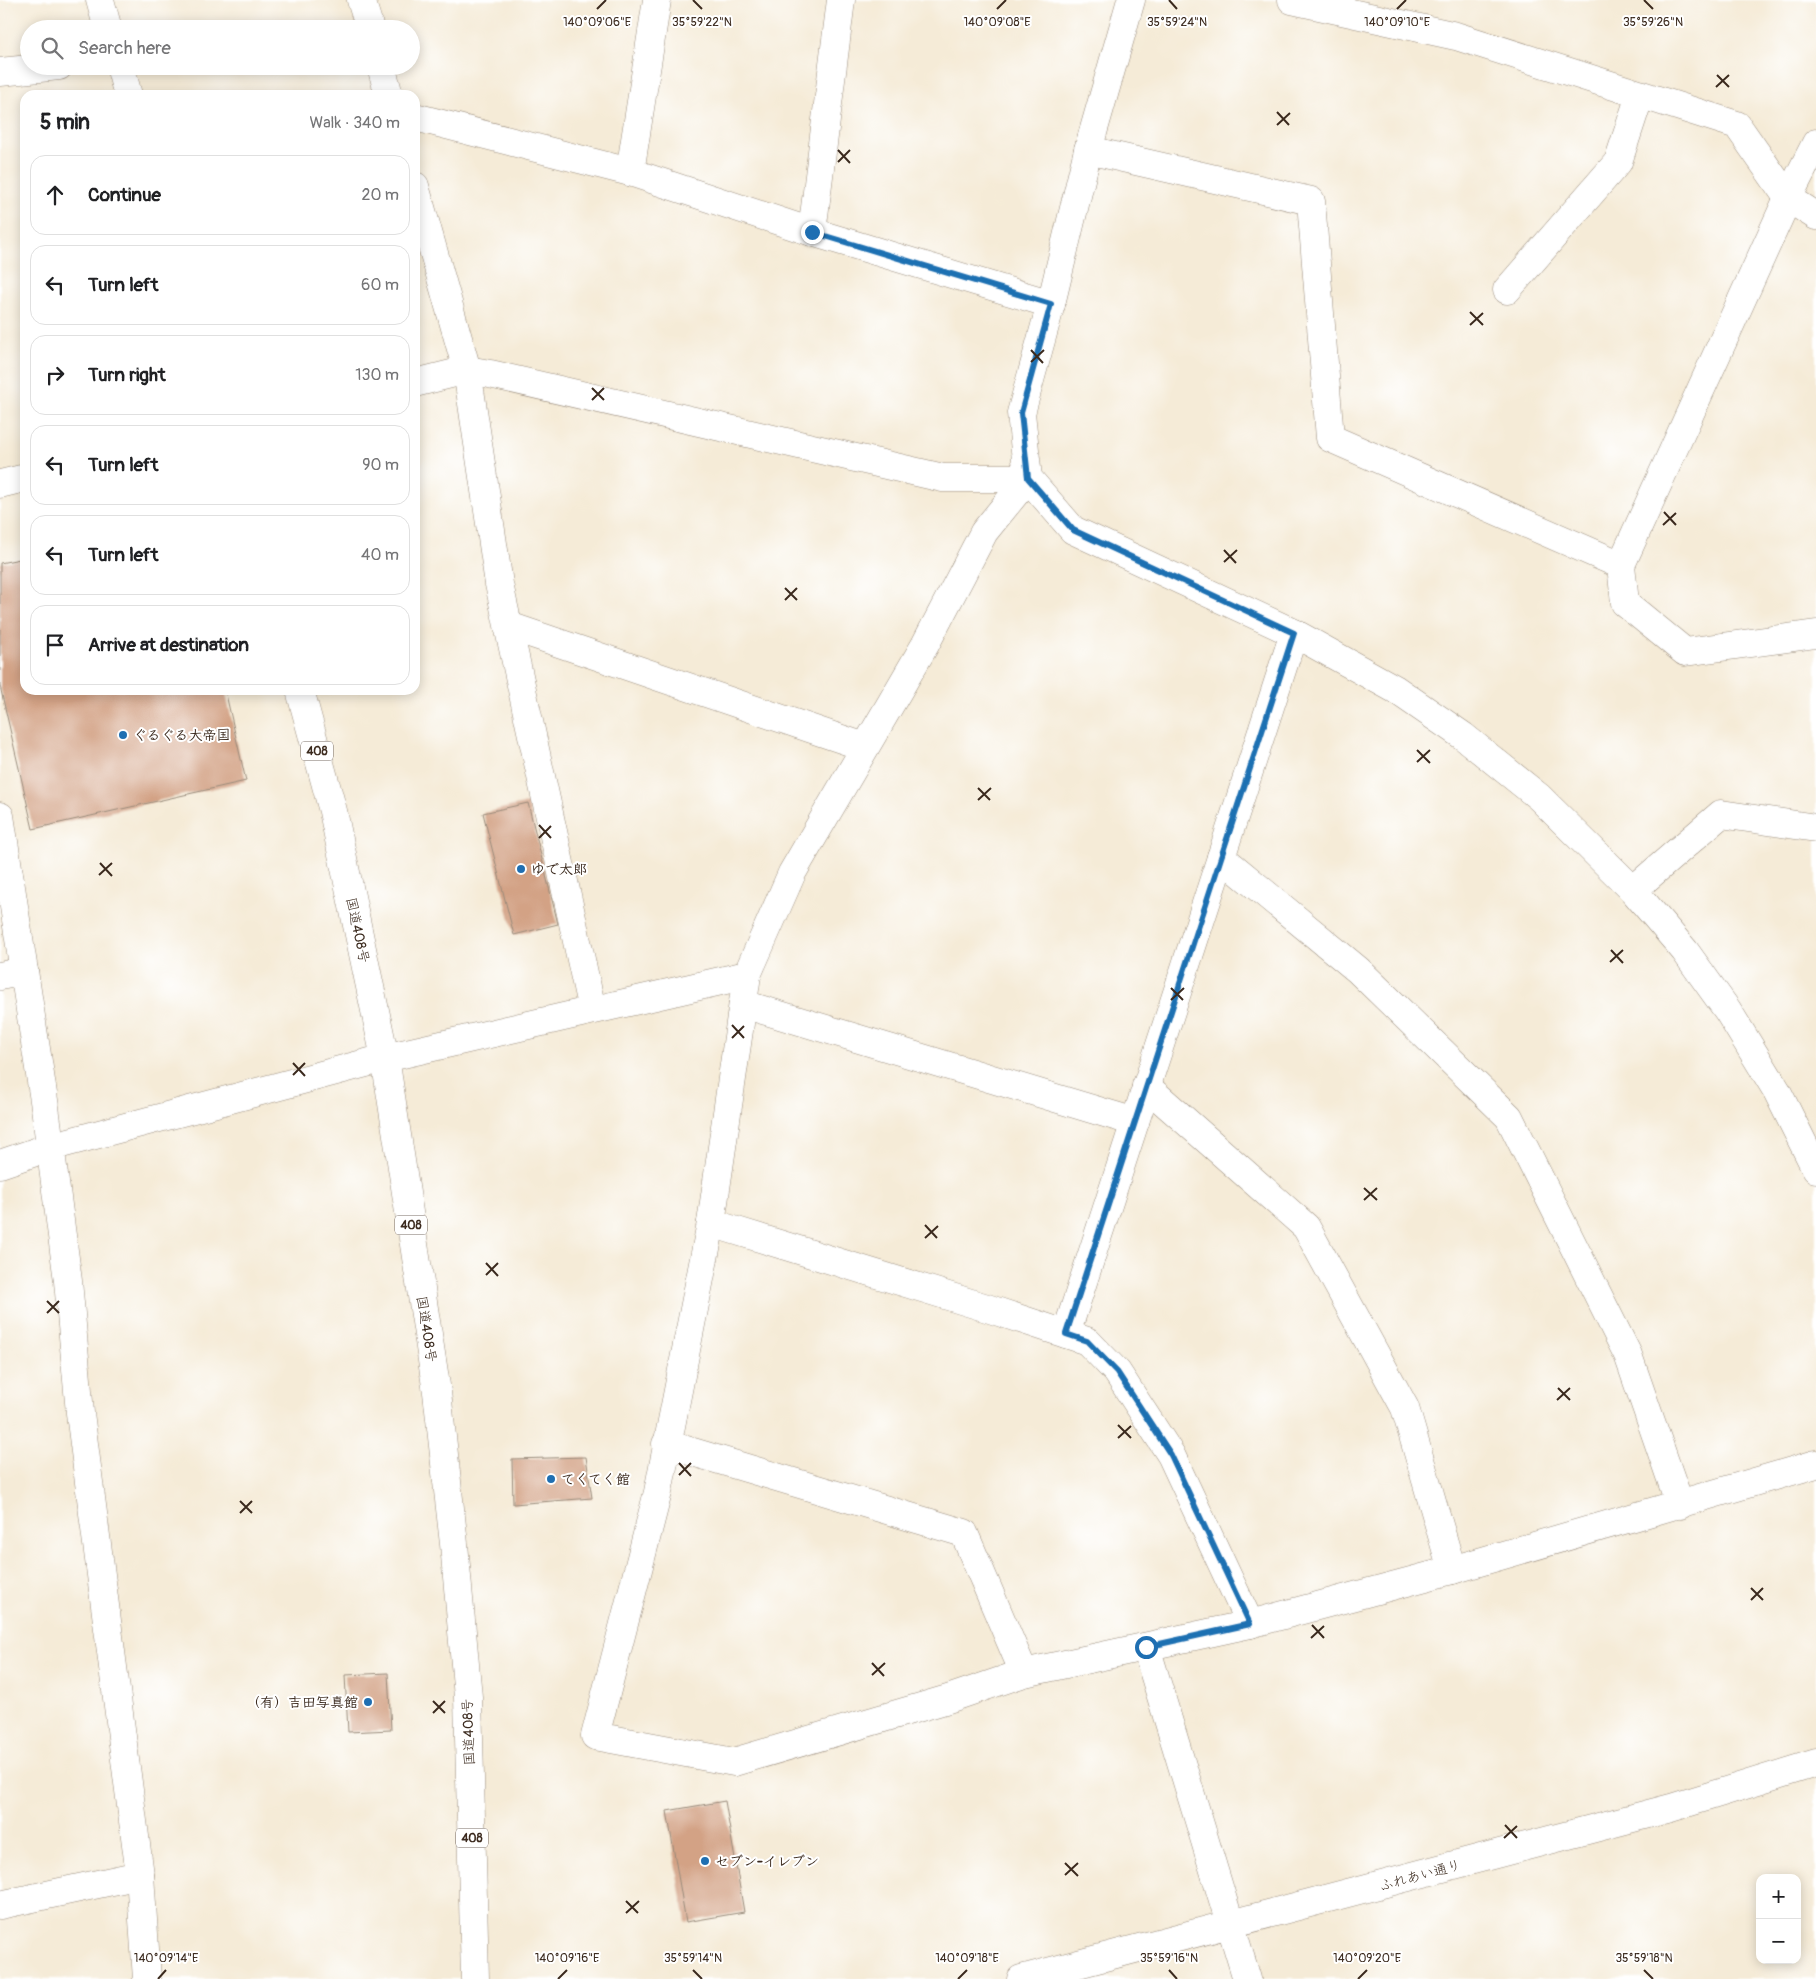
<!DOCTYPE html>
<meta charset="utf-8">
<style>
:root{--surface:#fff;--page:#f6f6f6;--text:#202124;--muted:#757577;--line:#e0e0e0}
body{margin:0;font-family:Pangolin,"Klee One",sans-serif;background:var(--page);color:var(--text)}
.controls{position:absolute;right:15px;bottom:15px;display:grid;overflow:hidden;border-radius:10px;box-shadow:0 2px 12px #0003}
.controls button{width:45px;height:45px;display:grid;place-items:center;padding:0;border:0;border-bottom:1px solid var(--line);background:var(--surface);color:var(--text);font:25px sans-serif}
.stop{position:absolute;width:15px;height:15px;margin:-11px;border:4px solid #1f6fb2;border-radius:50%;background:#fff}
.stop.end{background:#1f6fb2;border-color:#fff;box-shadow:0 1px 5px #0008}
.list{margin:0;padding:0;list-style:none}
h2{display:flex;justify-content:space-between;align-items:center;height:65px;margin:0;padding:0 20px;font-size:21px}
h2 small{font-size:16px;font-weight:400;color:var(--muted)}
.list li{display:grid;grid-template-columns:32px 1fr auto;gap:15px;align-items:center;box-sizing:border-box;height:80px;margin:0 10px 10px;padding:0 10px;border:1px solid var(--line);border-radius:15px}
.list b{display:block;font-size:19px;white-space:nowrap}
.list em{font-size:16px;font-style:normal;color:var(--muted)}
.icon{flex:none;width:28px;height:28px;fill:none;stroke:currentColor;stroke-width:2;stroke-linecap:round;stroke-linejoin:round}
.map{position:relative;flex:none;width:1816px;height:1979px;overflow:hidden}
.search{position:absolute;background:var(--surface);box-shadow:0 2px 12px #0003;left:20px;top:20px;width:400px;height:55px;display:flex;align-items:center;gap:12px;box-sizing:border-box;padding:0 18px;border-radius:28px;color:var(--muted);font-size:19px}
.panel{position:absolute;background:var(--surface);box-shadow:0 2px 12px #0003;left:20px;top:90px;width:400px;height:605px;border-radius:15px}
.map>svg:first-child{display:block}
.building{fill:#d3a285}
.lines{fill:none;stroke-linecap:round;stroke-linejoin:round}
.minor-casing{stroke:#988a7a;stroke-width:29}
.tertiary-casing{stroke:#988a7a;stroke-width:29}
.trunk-casing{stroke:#988a7a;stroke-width:29}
.minor{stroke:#fff;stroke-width:28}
.tertiary{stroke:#fff;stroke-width:28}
.trunk{stroke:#fff;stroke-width:28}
.route{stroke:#1f6fb2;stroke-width:6}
.ticks{fill:none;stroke:#3b2a1e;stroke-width:2}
.poi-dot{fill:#1f6fb2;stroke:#fff;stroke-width:2}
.labels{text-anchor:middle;stroke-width:4;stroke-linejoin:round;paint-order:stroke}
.shield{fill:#fff;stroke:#766a62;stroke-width:1}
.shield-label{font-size:12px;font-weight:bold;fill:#3b2a1e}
.poi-label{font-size:14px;font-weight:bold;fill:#3b2a1e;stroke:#fff;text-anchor:start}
.street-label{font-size:14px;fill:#3b2a1e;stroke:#fff}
.ticks-label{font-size:12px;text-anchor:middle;fill:#3b2a1e;stroke:#fff;stroke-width:4;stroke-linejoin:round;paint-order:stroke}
</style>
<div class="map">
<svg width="1816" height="1979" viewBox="0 0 1816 1979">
<rect width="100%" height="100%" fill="#fff"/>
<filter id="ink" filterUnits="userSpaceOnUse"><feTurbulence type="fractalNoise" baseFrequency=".02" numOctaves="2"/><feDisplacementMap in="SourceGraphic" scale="10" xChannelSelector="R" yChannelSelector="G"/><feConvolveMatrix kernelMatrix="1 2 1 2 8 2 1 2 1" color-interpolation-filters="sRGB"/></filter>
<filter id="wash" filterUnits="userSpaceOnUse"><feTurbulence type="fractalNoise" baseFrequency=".0096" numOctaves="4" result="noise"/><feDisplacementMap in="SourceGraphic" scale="20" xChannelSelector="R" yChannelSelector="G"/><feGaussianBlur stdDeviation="1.12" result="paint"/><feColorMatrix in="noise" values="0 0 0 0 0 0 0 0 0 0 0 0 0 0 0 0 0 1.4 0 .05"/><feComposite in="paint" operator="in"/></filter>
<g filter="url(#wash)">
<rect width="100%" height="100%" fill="#f5ebd7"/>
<g id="blocks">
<g class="building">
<path d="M25,558V690H225L246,781L33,829L0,686V563Z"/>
<path d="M528,803L558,924L514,935L483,813Z"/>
<path d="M586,1457L592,1498L513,1504L512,1459Z"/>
<path d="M388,1673L391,1730L348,1732L345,1675Z"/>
<path d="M725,1801L744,1912L686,1922L667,1811Z"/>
</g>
</g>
</g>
<g filter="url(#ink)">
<use href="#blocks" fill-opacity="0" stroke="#988a7a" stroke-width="1"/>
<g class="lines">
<defs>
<g id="minor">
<path d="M361,0L370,29"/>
<path d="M1292,0L1456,36L1737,125L1788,198L1816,216"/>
<path d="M381,66L389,95"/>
<path d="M0,72L59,66"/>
<path d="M415,117L630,172L812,232L1051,304"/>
<path d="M1816,143L1788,198L1621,565L1625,603L1685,652L1816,634"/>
<path d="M1088,150L1311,201L1330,438L1621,565"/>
<path d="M630,172L657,0"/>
<path d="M415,186L467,370L499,584L592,1010"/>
<path d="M812,232L841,0"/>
<path d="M1507,290L1618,162L1640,95"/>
<path d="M415,383L467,370L490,374L943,478H1028"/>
<path d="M1028,478L984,532L925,645L792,873L747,975L711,1223L658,1492L595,1736L734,1762L948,1699L1024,1673L1250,1624L1452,1570L1816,1464"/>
<path d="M0,484L25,478"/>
<path d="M509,626L865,747"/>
<path d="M0,816L45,1107L68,1281L80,1413L140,1875L147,1979"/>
<path d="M1221,857L1358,970L1509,1117L1628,1355L1680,1505"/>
<path d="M1633,890L1721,814L1816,828"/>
<path d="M0,976L24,971"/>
<path d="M743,1004L1135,1122"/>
<path d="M1146,1086L1306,1227L1405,1408L1452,1570"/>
<path d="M0,1164L50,1147L385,1058L747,975"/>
<path d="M711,1223L987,1308L1087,1341L1117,1372L1171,1455L1250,1624"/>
<path d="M1066,1334L1294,633"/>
<path d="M666,1444L964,1533L1024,1673"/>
<path d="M1146,1647L1247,1979"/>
<path d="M0,1905L140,1875"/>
</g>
<g id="tertiary">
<path d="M1131,0L1088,150L1051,304L1021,413L1028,478L1073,530L1294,633L1395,689L1463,736L1539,797L1633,890L1685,951L1728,1011L1777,1091L1816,1169"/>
<path d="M1021,1979L1671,1808L1816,1763"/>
</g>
<g id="trunk">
<path d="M100,0L108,29"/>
<path d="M120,66L128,95"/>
<path d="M300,690L333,811L385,1058L437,1392L454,1544L468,1697L475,1979"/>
</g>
</defs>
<use href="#minor" class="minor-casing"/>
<use href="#tertiary" class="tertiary-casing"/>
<use href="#trunk" class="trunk-casing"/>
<use href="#minor" class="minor"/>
<use href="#tertiary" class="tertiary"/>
<use href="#trunk" class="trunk"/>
</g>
</g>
<g class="lines" filter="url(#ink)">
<path class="route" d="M812,232L1051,304L1021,413L1028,478L1073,530L1294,633L1066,1334L1087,1341L1117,1372L1171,1455L1250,1624L1146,1647"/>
</g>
<path class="ticks" d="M693,0L702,9M1169,0L1177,9M1644,0L1653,9M597,9L606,0M997,9L1006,0M1397,9L1406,0M1717,75L1729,87M1716,87L1729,75M1277,112L1289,125M1277,125L1290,113M838,150L850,163M838,162L850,150M1470,312L1483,325M1470,325L1483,313M1031,350L1043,363M1031,362L1044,350M592,388L604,400M592,400L604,388M1664,512L1676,525M1663,525L1676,513M1224,550L1236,563M1224,562L1237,550M785,588L797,600M785,600L797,588M1417,750L1430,763M1417,762L1430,750M978,788L990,800M978,800L991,788M539,825L551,838M539,838L551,826M100,863L112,876M99,875L112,863M1611,950L1623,963M1610,962L1623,950M1171,988L1183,1000M1171,1000L1184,988M732,1025L744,1038M732,1038L744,1026M293,1063L305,1076M293,1075L305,1063M1364,1188L1377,1200M1364,1200L1377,1188M925,1225L937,1238M925,1238L938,1226M486,1263L498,1276M486,1275L498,1263M47,1301L59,1313M47,1313L59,1301M1558,1388L1570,1400M1557,1400L1570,1388M1118,1425L1131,1438M1118,1438L1131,1426M679,1463L691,1476M679,1475L691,1463M240,1501L252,1513M240,1513L252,1501M1751,1588L1763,1600M1751,1600L1763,1588M1312,1625L1324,1638M1311,1638L1324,1626M872,1663L884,1676M872,1675L885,1663M433,1701L445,1713M433,1713L445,1701M1505,1825L1517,1838M1504,1838L1517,1826M1065,1863L1078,1876M1065,1875L1078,1863M626,1901L638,1913M626,1913L639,1901M693,1970L702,1979M1169,1970L1177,1979M1644,1970L1653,1979M158,1979L166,1970M558,1979L567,1970M958,1979L967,1970M1358,1979L1367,1970"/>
<g class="poi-dot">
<circle cx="123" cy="735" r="5"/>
<circle cx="521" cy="869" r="5"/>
<circle cx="551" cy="1479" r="5"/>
<circle cx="368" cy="1702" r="5"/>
<circle cx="705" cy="1861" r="5"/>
</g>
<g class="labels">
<g class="shield">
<rect x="301" y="741.5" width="32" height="19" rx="4"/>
<rect x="395" y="1215.5" width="32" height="19" rx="4"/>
<rect x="456" y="1828.5" width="32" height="19" rx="4"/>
</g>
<g class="shield-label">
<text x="317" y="755">408</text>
<text x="411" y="1229">408</text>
<text x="472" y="1842">408</text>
</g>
<g class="poi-label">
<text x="133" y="740">ぐるぐる大帝国</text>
<text x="531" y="874">ゆで太郎</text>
<text x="561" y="1484">てくてく館</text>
<text x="358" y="1707" text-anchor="end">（有）吉田写真館</text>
<text x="715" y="1866">セブン-イレブン</text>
</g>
<g class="street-label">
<text transform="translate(358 930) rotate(78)" y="5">国道408号</text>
<text transform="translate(427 1329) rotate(81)" y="5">国道408号</text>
<text transform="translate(468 1732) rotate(-92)" y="5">国道408号</text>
<text transform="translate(1420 1875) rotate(-15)" y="5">ふれあい通り</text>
</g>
</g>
<g class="ticks-label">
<text x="597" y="26">140°09'06"E</text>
<text x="997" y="26">140°09'08"E</text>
<text x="1397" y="26">140°09'10"E</text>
<text x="702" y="26">35°59'22"N</text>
<text x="1177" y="26">35°59'24"N</text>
<text x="1653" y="26">35°59'26"N</text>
<text x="693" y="1962">35°59'14"N</text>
<text x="1169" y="1962">35°59'16"N</text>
<text x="1644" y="1962">35°59'18"N</text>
<text x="166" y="1962">140°09'14"E</text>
<text x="567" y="1962">140°09'16"E</text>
<text x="967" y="1962">140°09'18"E</text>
<text x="1367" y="1962">140°09'20"E</text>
</g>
</svg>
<div class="controls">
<button>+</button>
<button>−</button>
</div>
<div class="stop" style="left:1146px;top:1647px"></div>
<div class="stop end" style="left:812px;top:232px"></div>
<div class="search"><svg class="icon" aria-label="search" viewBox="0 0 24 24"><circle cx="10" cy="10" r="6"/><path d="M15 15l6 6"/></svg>Search here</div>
<section class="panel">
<h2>5 min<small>Walk · 340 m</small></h2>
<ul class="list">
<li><svg class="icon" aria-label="ahead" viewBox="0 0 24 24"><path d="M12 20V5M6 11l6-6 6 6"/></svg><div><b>Continue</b></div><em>20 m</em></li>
<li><svg class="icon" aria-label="left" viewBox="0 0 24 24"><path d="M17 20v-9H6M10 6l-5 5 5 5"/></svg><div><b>Turn left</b></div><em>60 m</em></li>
<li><svg class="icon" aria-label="right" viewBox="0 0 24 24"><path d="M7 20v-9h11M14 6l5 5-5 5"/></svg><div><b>Turn right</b></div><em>130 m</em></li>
<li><svg class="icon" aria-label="left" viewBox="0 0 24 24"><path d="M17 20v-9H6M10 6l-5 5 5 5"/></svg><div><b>Turn left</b></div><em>90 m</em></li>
<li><svg class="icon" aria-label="left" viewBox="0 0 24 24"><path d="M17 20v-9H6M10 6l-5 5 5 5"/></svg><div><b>Turn left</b></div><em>40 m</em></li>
<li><svg class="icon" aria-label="arrive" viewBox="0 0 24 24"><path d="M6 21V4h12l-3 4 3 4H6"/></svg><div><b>Arrive at destination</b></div></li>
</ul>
</section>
</div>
